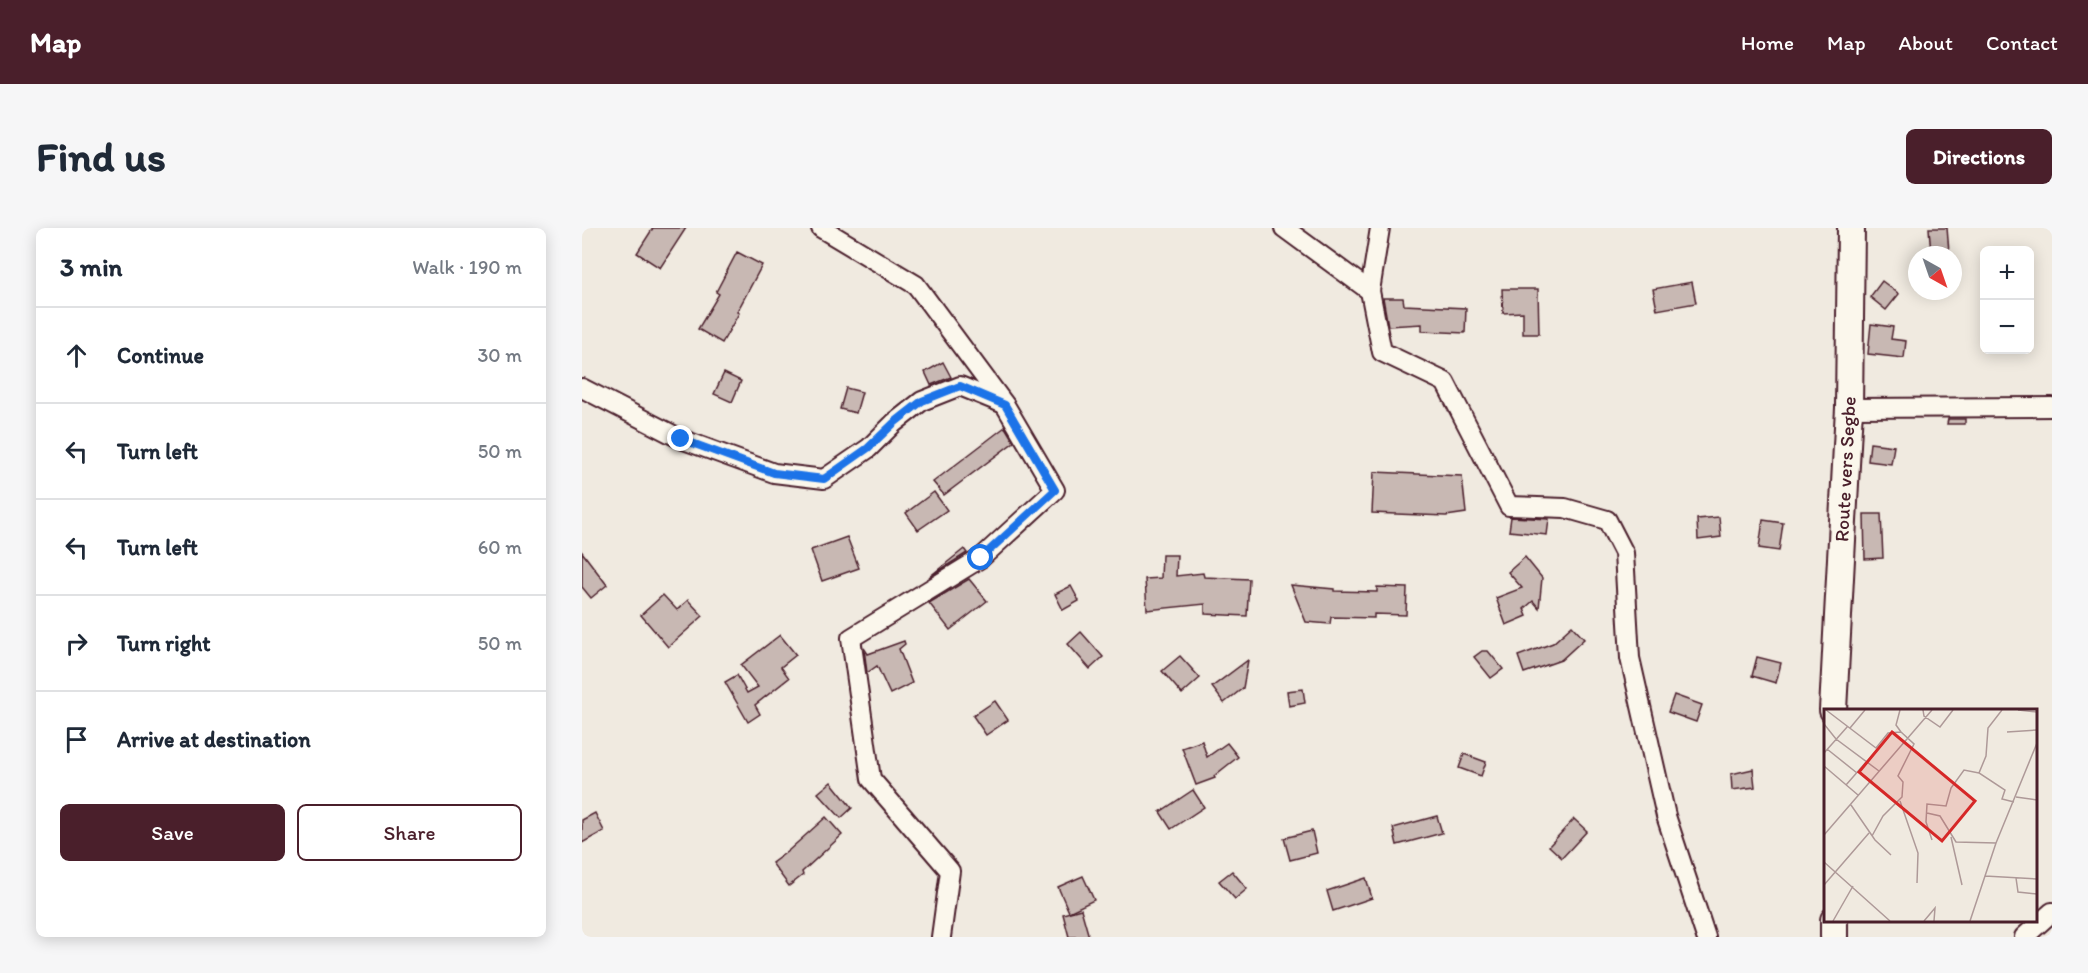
<!DOCTYPE html>
<meta charset="utf-8">
<style>
:root{--surface:#fff;--page:#f6f6f7;--text:#1f2937;--muted:#747a83;--line:#e0e1e3;--accent:#4a1f2b}
body{margin:0;font-family:Itim,sans-serif;background:var(--page);color:var(--text)}
.controls{position:absolute;right:18px;top:18px;display:grid;overflow:hidden;border-radius:9px;box-shadow:0 3px 15px #0003}
.controls button{width:54px;height:54px;display:grid;place-items:center;padding:0;border:0;border-bottom:2px solid var(--line);background:var(--surface);color:var(--text);font:30px sans-serif}
.compass{position:absolute;left:1326px;top:18px;width:54px;height:54px;border-radius:50%;background:var(--surface);box-shadow:0 3px 15px #0003;rotate:140deg}
.stop{position:absolute;width:18px;height:18px;margin:-14px;border:4px solid #1a73e8;border-radius:50%;background:#fff}
.stop.end{background:#1a73e8;border-color:#fff;box-shadow:0 2px 6px #0008}
.list{margin:0;padding:0;list-style:none}
h2{display:flex;justify-content:space-between;align-items:center;height:78px;margin:0;padding:0 24px;font-size:26px}
h2 small{font-size:20px;font-weight:400;color:var(--muted)}
.list li{display:grid;grid-template-columns:39px 1fr auto;gap:18px;align-items:center;box-sizing:border-box;height:96px;padding:0 24px;border-top:2px solid var(--line)}
.list b{display:block;font-size:22px;white-space:nowrap}
.list em{font-size:20px;font-style:normal;color:var(--muted)}
.actions{display:flex;gap:12px;padding:18px 24px}
.actions a{flex:1;padding:14px 0;border:2px solid var(--accent);border-radius:9px;text-align:center;font-size:21px;color:var(--accent)}
.actions .main{background:var(--accent);color:#fff}
.icon{flex:none;width:33px;height:33px;fill:none;stroke:currentColor;stroke-width:2;stroke-linecap:round;stroke-linejoin:round}
.map{position:relative;flex:none;width:1470px;height:709px;overflow:hidden;border-radius:9px}
header{display:flex;align-items:center;gap:36px;box-sizing:border-box;height:84px;padding:0 30px;background:var(--accent);color:#fff}
header strong{font-size:28px}
nav{display:flex;gap:33px;margin-inline-start:auto;font-size:21px}
.intro{display:flex;align-items:center;justify-content:space-between;box-sizing:border-box;height:144px;padding:0 36px}
h1{margin:0;font-size:42px}
.button{padding:15px 27px;border-radius:9px;background:var(--accent);color:#fff;font-size:21px;font-weight:700}
main{display:flex;gap:36px;padding:0 36px}
aside{flex:1;background:var(--surface);border-radius:9px;box-shadow:0 3px 15px #0003}
.map>svg:first-child{display:block}
.building{fill:#c8b8b3;stroke:#4a1f2b;stroke-width:1.5}
.lines{fill:none;stroke-linecap:round;stroke-linejoin:round}
.street-casing{stroke:#4a1f2b;stroke-width:22}
.secondary-casing{stroke:#4a1f2b;stroke-width:30}
.street{stroke:#fbf7ec;stroke-width:18}
.secondary{stroke:#fbf7ec;stroke-width:26}
.route{stroke:#1a73e8;stroke-width:8}
.labels{text-anchor:middle;stroke-width:4.5;stroke-linejoin:round;paint-order:stroke}
.street-label{font-size:20px;fill:#4a1f2b;stroke:#fbf7ec}
.inset-road{fill:none;stroke:#ae9998;stroke-width:1.5}
.view{fill:#d62828;fill-opacity:0.15;stroke:#d62828;stroke-width:3}
.inset-edge{fill:none;stroke:#4a1f2b;stroke-width:3}
</style>
<header>
<strong>Map</strong>
<nav><a>Home</a><a>Map</a><a>About</a><a>Contact</a></nav>
</header>
<div class="intro"><h1>Find us</h1><a class="button">Directions</a></div>
<main>
<aside>
<h2>3 min<small>Walk · 190 m</small></h2>
<ul class="list">
<li><svg class="icon" aria-label="ahead" viewBox="0 0 24 24"><path d="M12 20V5M6 11l6-6 6 6"/></svg><div><b>Continue</b></div><em>30 m</em></li>
<li><svg class="icon" aria-label="left" viewBox="0 0 24 24"><path d="M17 20v-9H6M10 6l-5 5 5 5"/></svg><div><b>Turn left</b></div><em>50 m</em></li>
<li><svg class="icon" aria-label="left" viewBox="0 0 24 24"><path d="M17 20v-9H6M10 6l-5 5 5 5"/></svg><div><b>Turn left</b></div><em>60 m</em></li>
<li><svg class="icon" aria-label="right" viewBox="0 0 24 24"><path d="M7 20v-9h11M14 6l5 5-5 5"/></svg><div><b>Turn right</b></div><em>50 m</em></li>
<li><svg class="icon" aria-label="arrive" viewBox="0 0 24 24"><path d="M6 21V4h12l-3 4 3 4H6"/></svg><div><b>Arrive at destination</b></div></li>
</ul>
<div class="actions"><a class="main">Save</a><a>Share</a></div>
</aside>
<div class="map">
<svg width="1470" height="709" viewBox="0 0 1470 709">
<rect width="100%" height="100%" fill="#f0eae0"/>
<filter id="ink" filterUnits="userSpaceOnUse"><feTurbulence type="fractalNoise" baseFrequency=".0167" numOctaves="2"/><feDisplacementMap in="SourceGraphic" scale="12" xChannelSelector="R" yChannelSelector="G"/><feConvolveMatrix kernelMatrix="1 2 1 2 8 2 1 2 1" color-interpolation-filters="sRGB"/></filter>
<g filter="url(#ink)">
<g class="building">
<path d="M71,0H104L78,40L55,25Z"/>
<path d="M1347,0H1365L1367,24L1349,26Z"/>
<path d="M155,24L180,37L155,84L157,85L140,115L116,101L137,66L134,64Z"/>
<path d="M1300,53L1317,66L1304,82L1288,69Z"/>
<path d="M1110,54L1114,75L1075,82L1071,61Z"/>
<path d="M920,61H956L957,106H941V84L921,85Z"/>
<path d="M801,70H821L822,77L884,80L883,105L840,103V96L806,98Z"/>
<path d="M1289,96L1311,99L1309,111L1324,113L1322,130L1286,126Z"/>
<path d="M361,134L369,149L349,157L343,144Z"/>
<path d="M142,145L159,153L150,174L132,166Z"/>
<path d="M264,160L280,164L274,185L258,181Z"/>
<path d="M1366,191H1383V196H1365Z"/>
<path d="M423,199L432,214L362,267L351,254Z"/>
<path d="M1288,215L1312,218L1309,236L1286,233Z"/>
<path d="M792,244L880,248L884,285L864,288L790,285Z"/>
<path d="M352,264L365,282L336,302L324,285Z"/>
<path d="M1282,286H1299L1301,330L1283,331Z"/>
<path d="M929,289L967,291L965,307L927,303Z"/>
<path d="M1137,289L1139,309L1116,312L1115,291Z"/>
<path d="M1181,292L1201,295L1197,323L1177,320Z"/>
<path d="M265,309L277,340L240,353L229,322Z"/>
<path d="M382,321L385,325L347,349Z"/>
<path d="M0,324L25,357L9,370L0,359Z"/>
<path d="M580,327H595L594,348L621,345L622,349L667,351L665,388L623,386V376L565,382L563,351L579,350Z"/>
<path d="M943,329L960,350L957,380L951,373L942,381L945,388L924,397L914,370L940,360L926,344Z"/>
<path d="M387,351L405,373L368,402L347,375Z"/>
<path d="M709,357L752,361V363L795,364V359L825,360L824,387L792,386V390L749,389L748,396L724,394Z"/>
<path d="M489,358L497,373L481,382L473,366Z"/>
<path d="M81,367L95,382L106,372L121,388L86,419L59,387Z"/>
<path d="M990,398L1002,411L979,432L942,445L936,428L971,415Z"/>
<path d="M499,404L521,429L508,441L486,416Z"/>
<path d="M198,407L214,427L199,439L207,450L173,477L178,486L166,494L143,454L155,447L165,465L176,459L159,437Z"/>
<path d="M322,413L323,416L317,421L330,455L308,466L295,438L285,445L282,420L286,426Z"/>
<path d="M900,423H906L921,441L909,450L892,429Z"/>
<path d="M598,428L618,450L600,466L580,443Z"/>
<path d="M1175,429L1199,435L1194,455L1170,448Z"/>
<path d="M666,432L661,460L642,475L630,459Z"/>
<path d="M721,461L723,475L707,478L705,463Z"/>
<path d="M1092,467L1120,477L1114,494L1086,484Z"/>
<path d="M413,473L426,492L404,507L391,488Z"/>
<path d="M620,513L625,529L645,515L656,529L632,548L633,550L614,557L600,520Z"/>
<path d="M882,526L904,534L899,548L877,540Z"/>
<path d="M1171,541L1173,559L1150,562L1149,546Z"/>
<path d="M249,554L270,580L259,590L236,565Z"/>
<path d="M611,562L622,579L589,601L578,584Z"/>
<path d="M13,585L22,603L0,615V592Z"/>
<path d="M855,588L860,605L815,617L811,600Z"/>
<path d="M244,589L260,607L220,644L221,647L207,658L190,635L206,623Z"/>
<path d="M992,591L1005,603L980,630L967,618Z"/>
<path d="M730,603L735,625L708,632L702,610Z"/>
<path d="M650,643L665,661L653,671L637,653Z"/>
<path d="M501,648L512,672L487,684L476,659Z"/>
<path d="M784,650L790,670L751,683L745,663Z"/>
<path d="M499,681L507,709H487L481,686Z"/>
</g>
<g class="lines">
<defs>
<g id="street">
<path d="M239,0L334,57L423,177L473,262L399,330L269,410L289,551L368,643L359,709"/>
<path d="M702,0L788,63"/>
<path d="M798,0L788,63L800,124L863,154L927,278L983,280L1025,292L1042,325L1048,430L1084,588L1124,709"/>
<path d="M0,160L99,211L192,245L242,251L287,220L312,195L340,173L378,158L422,176"/>
<path d="M1267,180L1470,179"/>
<path d="M1442,709L1470,684"/>
</g>
<g id="secondary">
<path d="M1251,482L1267,180L1269,0"/>
<path d="M1252,692V709"/>
</g>
</defs>
<use href="#street" class="street-casing"/>
<use href="#secondary" class="secondary-casing"/>
<use href="#street" class="street"/>
<use href="#secondary" class="secondary"/>
</g>
</g>
<g class="lines" filter="url(#ink)">
<path class="route" d="M99,211L192,245L242,251L286,220L312,195L340,173L378,158L423,177L473,262L399,330"/>
</g>
<g class="labels">
<g class="street-label">
<text transform="translate(1263 241) rotate(-87)" y="7">Route vers Segbe</text>
</g>
</g>
<g transform="translate(1242 481)">
<rect width="213" height="213" fill="#f0eae0"/>
<path class="inset-road" d="M2,1L52,39L64,24L77,23L90,35L74,67L79,73L78,88L59,107L48,127M76,1L72,16L77,23M99,1L100,7L116,18L129,1M178,1L164,19L162,47L155,64L181,81L178,90L190,93M194,1L213,3M0,15L12,30L55,62M26,19L41,1M183,23L213,21M3,40L33,64M0,44L24,17M0,57L34,86M22,76L43,52M192,88L213,91M76,92L94,144L93,174M27,96L51,131L67,146M103,104L116,107L132,133L172,134M0,126L108,1M127,128L138,176M108,131L102,113L103,95L122,97L127,79L140,61L155,64M0,153L66,212M161,167L213,170M192,169L194,183L213,185M0,176L45,124M9,212L29,177M100,212L111,199L110,212M146,212L172,134L213,34"/>
<path class="view" d="M68,23L151,92L118,132L35,63Z"/>
<rect width="213" height="213" class="inset-edge"/>
</g>
</svg>
<div class="controls">
<button>+</button>
<button>−</button>
</div>
<svg class="compass" viewBox="-18 -18 36 36"><path d="M0-13l5 13h-10z" fill="#e53935"/><path d="M0 13l5-13h-10z" fill="#747a83"/></svg>
<div class="stop" style="left:399px;top:330px"></div>
<div class="stop end" style="left:99px;top:211px"></div>
</div>
</main>
